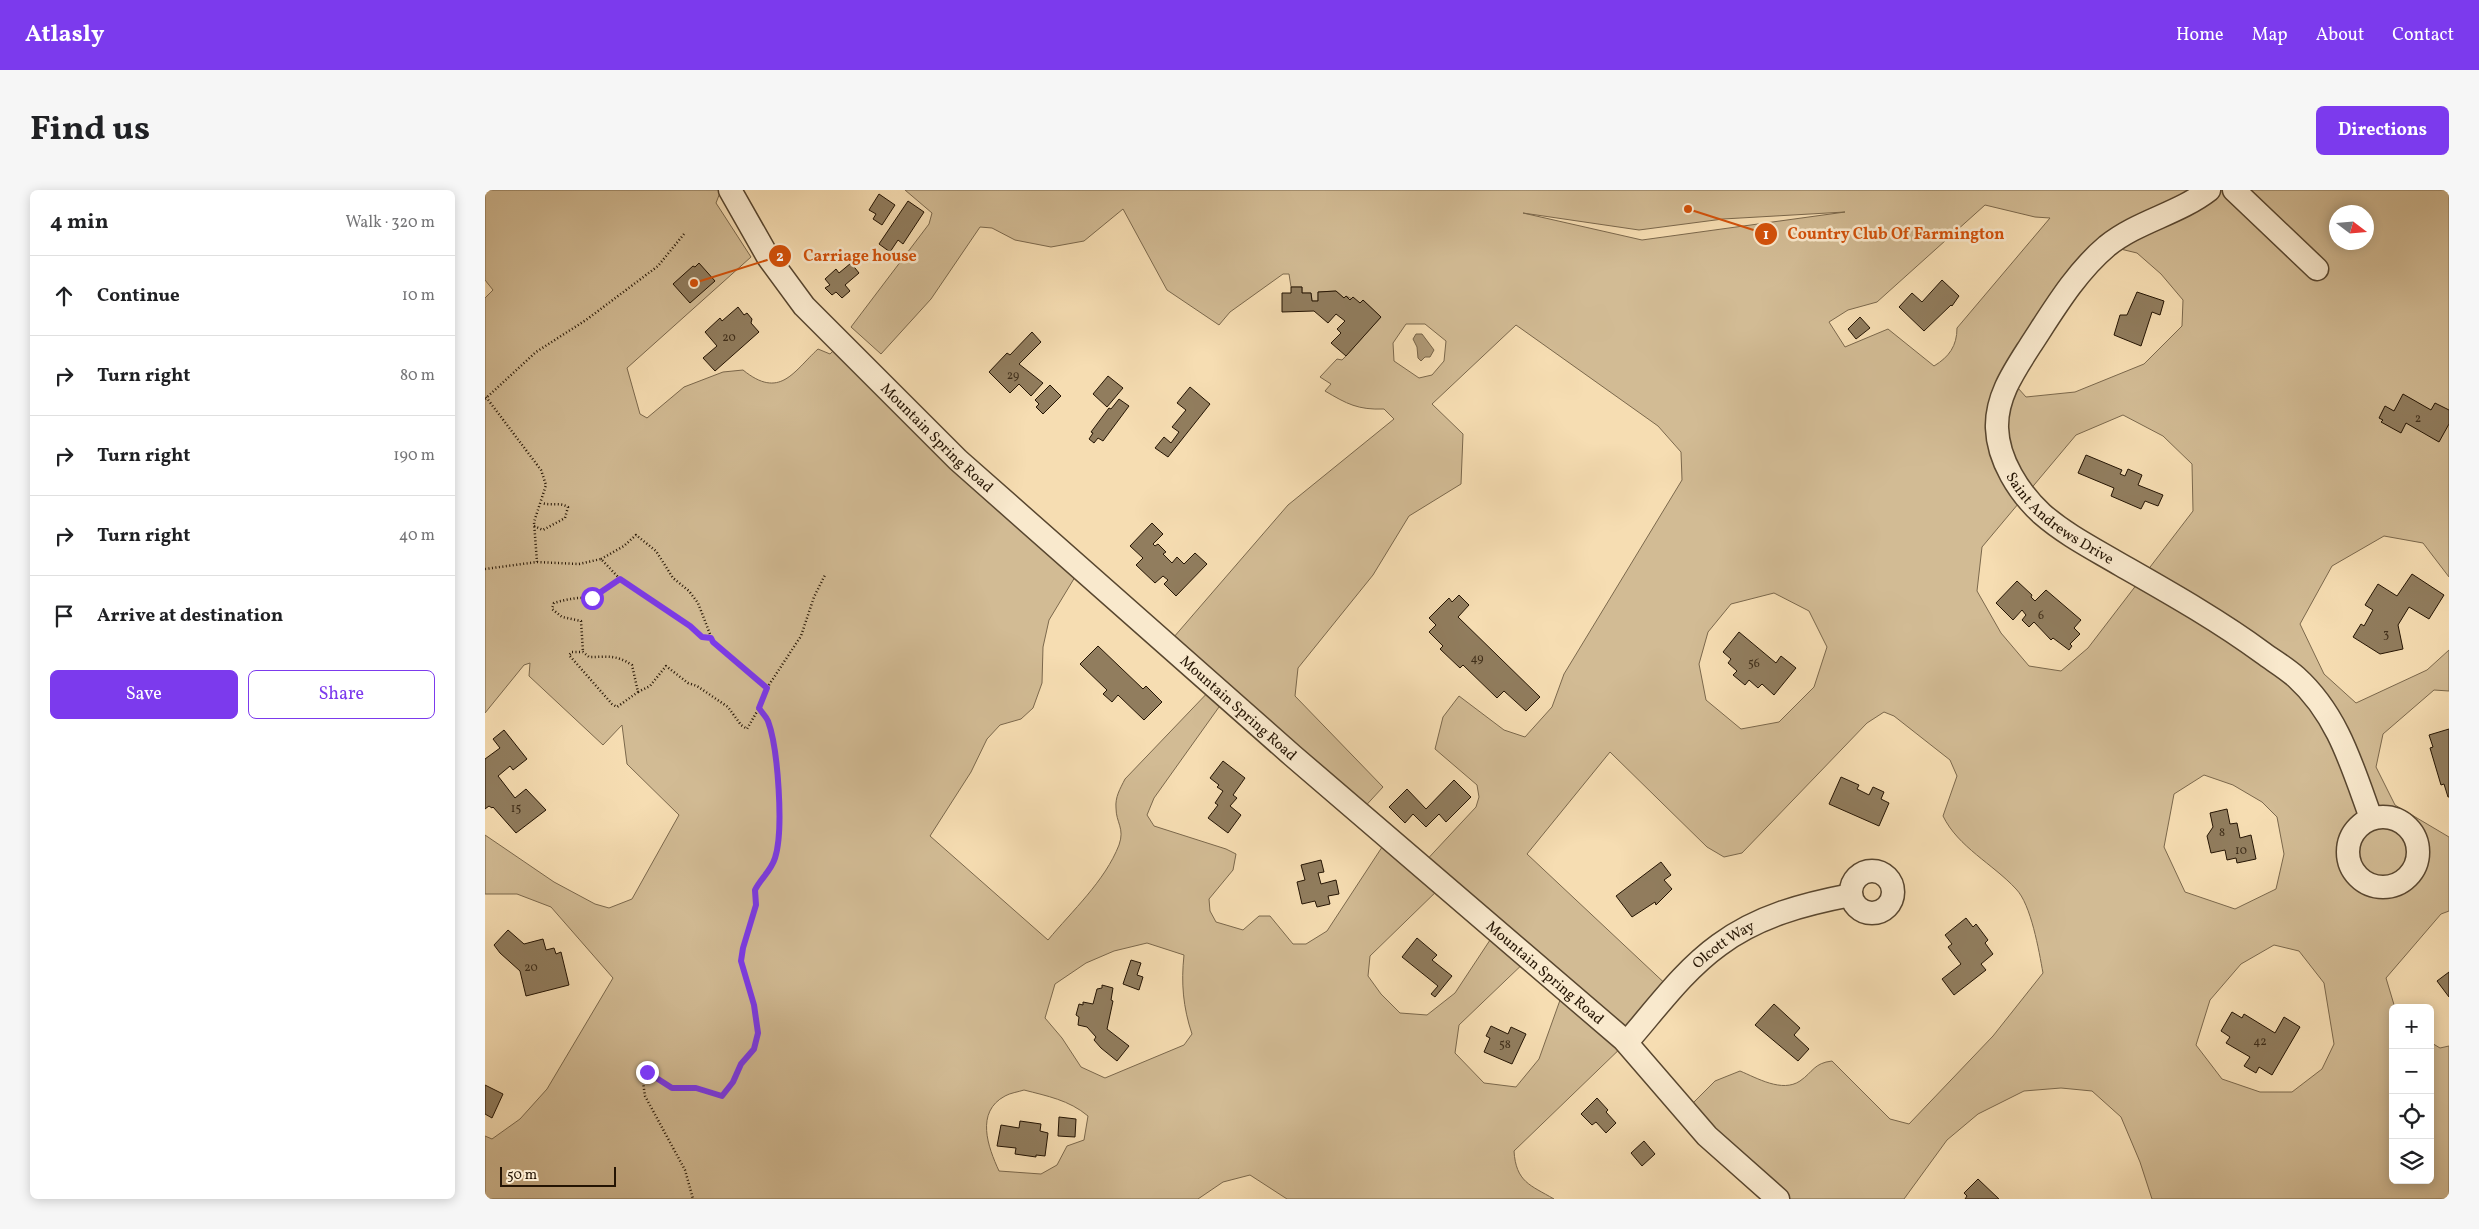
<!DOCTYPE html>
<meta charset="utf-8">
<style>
:root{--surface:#fff;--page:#f6f6f6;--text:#202124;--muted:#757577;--line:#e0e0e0;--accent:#7c3aed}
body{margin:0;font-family:Vollkorn,serif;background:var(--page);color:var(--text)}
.controls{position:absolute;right:15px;bottom:15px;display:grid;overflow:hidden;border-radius:8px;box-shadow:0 2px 12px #0003}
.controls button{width:45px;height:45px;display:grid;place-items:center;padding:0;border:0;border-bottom:1px solid var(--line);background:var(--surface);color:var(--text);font:25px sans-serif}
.compass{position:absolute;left:1844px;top:15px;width:45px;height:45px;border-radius:50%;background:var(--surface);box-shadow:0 2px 12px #0003;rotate:106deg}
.scale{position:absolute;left:15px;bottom:12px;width:116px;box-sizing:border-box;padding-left:5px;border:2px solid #241403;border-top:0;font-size:14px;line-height:18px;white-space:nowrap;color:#241403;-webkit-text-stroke:4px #f9e9cd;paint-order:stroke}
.stop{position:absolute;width:15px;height:15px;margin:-11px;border:4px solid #7c3aed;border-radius:50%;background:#fff}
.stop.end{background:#7c3aed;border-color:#fff;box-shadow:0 1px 5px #0008}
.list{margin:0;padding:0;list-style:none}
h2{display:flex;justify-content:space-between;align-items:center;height:65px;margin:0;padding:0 20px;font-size:21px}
h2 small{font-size:16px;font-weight:400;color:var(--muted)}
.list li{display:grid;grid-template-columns:32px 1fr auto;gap:15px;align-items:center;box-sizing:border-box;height:80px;padding:0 20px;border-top:1px solid var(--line)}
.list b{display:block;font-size:19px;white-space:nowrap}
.list em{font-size:16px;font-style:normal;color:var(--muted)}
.actions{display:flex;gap:10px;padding:15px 20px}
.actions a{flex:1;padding:11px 0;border:1px solid var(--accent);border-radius:8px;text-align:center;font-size:18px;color:var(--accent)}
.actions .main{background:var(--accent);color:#fff}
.icon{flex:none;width:28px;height:28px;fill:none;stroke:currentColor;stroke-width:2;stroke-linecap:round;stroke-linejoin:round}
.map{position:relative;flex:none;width:1964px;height:1009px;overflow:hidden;border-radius:8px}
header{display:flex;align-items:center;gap:30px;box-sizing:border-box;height:70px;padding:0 25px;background:var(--accent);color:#fff}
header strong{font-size:24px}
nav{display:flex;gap:28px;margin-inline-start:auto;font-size:18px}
.intro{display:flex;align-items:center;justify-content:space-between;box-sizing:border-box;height:120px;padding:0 30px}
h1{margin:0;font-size:35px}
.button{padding:12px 22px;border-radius:8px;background:var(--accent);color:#fff;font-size:18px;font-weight:700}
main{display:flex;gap:30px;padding:0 30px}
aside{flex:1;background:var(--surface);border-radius:8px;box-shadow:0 2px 12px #0003}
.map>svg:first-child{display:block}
.green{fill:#d2bb94;stroke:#7b684c;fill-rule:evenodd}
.water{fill:#af9976;stroke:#776448}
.building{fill:#917d5e;stroke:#241403}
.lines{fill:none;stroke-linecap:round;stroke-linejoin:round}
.minor-casing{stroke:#58462f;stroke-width:25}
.path{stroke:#241403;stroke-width:2.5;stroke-dasharray:1 2.5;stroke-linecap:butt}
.minor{stroke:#f9e9cd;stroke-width:22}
.route{stroke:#7c3aed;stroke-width:6}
.labels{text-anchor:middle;stroke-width:5;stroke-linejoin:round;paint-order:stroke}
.number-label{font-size:12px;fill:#3f2e1a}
.street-label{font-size:15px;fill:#241403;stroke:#f9e9cd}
.leader{fill:none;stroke:#d4520b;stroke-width:2}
.callout-dot{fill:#d4520b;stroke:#f9e9cd;stroke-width:2}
.mark-label{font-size:15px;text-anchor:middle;font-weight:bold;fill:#fff}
.callout-label{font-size:16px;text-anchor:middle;font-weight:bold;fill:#d4520b;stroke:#f9e9cd;stroke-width:5;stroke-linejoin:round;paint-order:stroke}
</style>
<header>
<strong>Atlasly</strong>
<nav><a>Home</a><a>Map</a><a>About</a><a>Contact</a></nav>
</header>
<div class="intro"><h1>Find us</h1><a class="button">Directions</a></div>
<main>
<aside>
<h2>4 min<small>Walk · 320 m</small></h2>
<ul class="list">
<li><svg class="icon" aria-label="ahead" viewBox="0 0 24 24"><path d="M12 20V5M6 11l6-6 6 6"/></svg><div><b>Continue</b></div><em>10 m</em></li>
<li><svg class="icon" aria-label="right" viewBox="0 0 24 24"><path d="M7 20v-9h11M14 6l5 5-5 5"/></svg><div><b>Turn right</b></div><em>80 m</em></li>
<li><svg class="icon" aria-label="right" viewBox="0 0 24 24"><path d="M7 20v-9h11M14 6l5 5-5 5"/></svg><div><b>Turn right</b></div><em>190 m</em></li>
<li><svg class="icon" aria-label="right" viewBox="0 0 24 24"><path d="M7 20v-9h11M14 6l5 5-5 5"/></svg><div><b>Turn right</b></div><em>40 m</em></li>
<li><svg class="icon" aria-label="arrive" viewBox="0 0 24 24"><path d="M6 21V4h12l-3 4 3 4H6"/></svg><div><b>Arrive at destination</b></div></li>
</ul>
<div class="actions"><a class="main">Save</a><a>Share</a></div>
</aside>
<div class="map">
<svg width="1964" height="1009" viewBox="0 0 1964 1009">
<rect width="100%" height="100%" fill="#f6ddb2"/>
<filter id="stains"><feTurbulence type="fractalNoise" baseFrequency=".004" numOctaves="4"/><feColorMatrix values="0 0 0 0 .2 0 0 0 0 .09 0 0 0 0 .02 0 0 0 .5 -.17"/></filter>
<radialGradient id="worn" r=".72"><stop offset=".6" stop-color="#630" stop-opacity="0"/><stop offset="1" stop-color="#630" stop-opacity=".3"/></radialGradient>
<path class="green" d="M0,0H236L231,13L266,67L142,178L155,224L162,228L199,197L238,182L258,180C295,210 308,182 333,159L345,164L350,159L590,387L564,430L558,457L557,493L548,518L536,529L515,535L502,549L486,582L445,646L563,750C587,721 620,691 634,655C640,638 631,633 631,618C630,607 635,599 640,589L729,496L682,455L803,315L909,229L899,219C873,220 862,214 840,201L846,194L835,187L852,169L857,170L861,166L896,127L878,110L875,113L861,106L859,108L851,101L833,102V111H827L826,103H817V97H806L804,84H798L745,122L734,135L682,100L638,19L599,51L566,57L530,50L507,38L495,37L446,109L396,164L366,137L444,34L447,23L420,0H1964V387L1938,353L1899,346L1847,376L1815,434L1839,484L1871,513L1942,480L1964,460V501L1949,500L1898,544L1891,577L1910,615L1964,647V721L1956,724L1901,788L1910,818H1908V990H1945V852L1955,858L1964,856V1009H1667L1655,972L1636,927L1607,901L1576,898L1539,901L1493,924L1462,950L1419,1009H1293L1200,921L1230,891L1255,881C1272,888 1297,903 1315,891C1328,882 1329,873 1347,871L1405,929L1424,934L1508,846L1558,783C1554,761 1546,714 1531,699C1508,674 1473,657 1458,626L1472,586L1465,570L1409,526L1399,522L1382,533L1257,663L1239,667L1222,657L1125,562L1042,664L1187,800L1142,852L1029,961C1031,992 1045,995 1069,1009H802L765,985L738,992L713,1009H0V946L7,949L35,929L62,899L128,788L66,717L32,704H0V645L69,692L110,714L124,718L147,709L194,625L142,574L137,535L118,555L44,486L45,473L39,475L0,523V108L8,100L0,90ZM1500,15L1550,27L1565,28L1472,138C1472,156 1464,167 1449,176L1403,139L1360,157L1344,132L1363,120L1392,112ZM1360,22L1157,50L1038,23L1154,40L1238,29ZM1852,22H1882V52H1852ZM1623,56L1652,63L1676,84L1698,110L1697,136L1659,174L1590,202L1541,207L1524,188ZM921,134H940L961,151L959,171L947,185L934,188L909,171L908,153ZM1031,135L1173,236L1196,262L1197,290L1079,484L1067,517L1040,547L1019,540L974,506L958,527L950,559L992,595L994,607L991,617L936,676L903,648L842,741L821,754H808L785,726H774L758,740L731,732L725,721L724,709L748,680L751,664L741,659L669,636L662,625L669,608L734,517L740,514L874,623L898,597L810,506L813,478L888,385L924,326L976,294L978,244L947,214ZM1638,225L1678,246L1707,274L1708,321L1603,458L1576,481L1544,476L1516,443L1492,401L1497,357L1591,245ZM1289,403L1324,421L1342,457L1329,497L1294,532L1256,539L1221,510L1214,474L1223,442L1246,414ZM1719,585L1748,595L1777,612L1792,627L1799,664L1791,699L1750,719L1700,702L1679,657L1689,604ZM958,695L1011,741L970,803L942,825L915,823L896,804L883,786L885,766ZM662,753L699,765C696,793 698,817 707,844L699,855L620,888L596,877L577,848L560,828L570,794L601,773L629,761ZM1789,755L1814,761L1839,793L1849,854L1837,879L1807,902H1775L1737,889L1711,855L1725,810L1756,774ZM1044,768L1079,799L1054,869L1031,897L999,893L970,863L974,835ZM539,900C562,906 584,910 603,926L599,950L582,956L572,975L556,984L514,981C503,957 490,922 520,906C525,903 533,902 539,900Z"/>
<path class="water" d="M931,144H937L949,160L945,167H940L936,171L933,168L932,157L928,149Z"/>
<g class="building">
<path d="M394,4L410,15L397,35L388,29L391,24L384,20Z"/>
<path d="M423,11L439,22L418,54L413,50L405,62L394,54Z"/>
<path d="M214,73L230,91L205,113L188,94L208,76L210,77Z"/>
<path d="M366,73L374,83L360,95L365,101L357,108L351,102L347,105L340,98L345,95L340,89L351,79L354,83Z"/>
<path d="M1457,90L1474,106L1467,116L1466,115L1439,141L1414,117L1427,103L1437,112Z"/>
<path d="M806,97H817V103H826L827,111H833V102L851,101L859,108L861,106L865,110L868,107L875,113L878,110L896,127L861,166L846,153L856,143L852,139L860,131L851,124L843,133L829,121L797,122V103H806Z"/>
<path d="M1652,102L1679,111L1675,125L1667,122L1656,156L1629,145L1635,125H1642Z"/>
<path d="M253,117L259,125L262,123L267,129L266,133L274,142L230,181L218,168L232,156L220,142L235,128L237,131Z"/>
<path d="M1375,127L1385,138L1371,149L1363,139Z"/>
<path d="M547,142L556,152L534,174L558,193L546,206L534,194L525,203L504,182L522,163L525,165Z"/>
<path d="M623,186L638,198L622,217L608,204Z"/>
<path d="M565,195L576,206L558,224L551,217L554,214L550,210Z"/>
<path d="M705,197L725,214L683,267L670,258L679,247L686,253L694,242L687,237L701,220L692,213Z"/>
<path d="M1918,204L1946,220L1950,213L1964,220V234L1954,252L1921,233L1916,243L1896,232L1898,230L1894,228L1900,216L1909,221Z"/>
<path d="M634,209L644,216L618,251L613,248L609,253L604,249L608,243L606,242L624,218L626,219Z"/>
<path d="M1601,265L1637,280L1635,284L1640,286L1643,279L1657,285L1653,295L1678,305L1673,316L1660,311L1656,319L1626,306L1629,298L1593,283Z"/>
<path d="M667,333L678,344L668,354L670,356L673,354L681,362L678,364L687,373L692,367L699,374L710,363L722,374L691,406L679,394L683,390L678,386L670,393L651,375L658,368L645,356Z"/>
<path d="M1927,384L1959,405L1944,429L1924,417L1913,435L1918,459L1895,464L1868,447L1876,434L1879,436L1888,420L1880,415L1893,394L1912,406Z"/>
<path d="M1532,391L1547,405L1546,407L1550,411L1561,400L1596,430L1589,438L1595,444L1585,454L1587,456L1584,460L1568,448L1566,450L1549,432L1544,437L1537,430L1541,425L1537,420L1528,430L1511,413Z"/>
<path d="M974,405L984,415L973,427L1055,507L1041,521L1019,501L1012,508L978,475L975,478L955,459L958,456L944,442L951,435L944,428L964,408L967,412Z"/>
<path d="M1254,442L1291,473L1296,466L1311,478L1289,505L1277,494L1273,498L1264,490L1260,495L1248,485L1252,481L1243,473L1246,469L1238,462Z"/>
<path d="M613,456L658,499L661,496L677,512L659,530L633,505L627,512L618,504L622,500L595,474Z"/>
<path d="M1964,539V607H1963L1959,594L1956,595L1945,558L1948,557L1944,545Z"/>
<path d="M19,540L42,569L28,580L25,576L13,586L30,608L41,599L61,620L31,643L8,617L7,618L4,616L0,619V569L15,558L8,549Z"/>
<path d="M738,571L760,588L748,605L752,608L745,616L756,625L743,643L723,628L733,615L730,613L738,601L732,597L734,595L725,588Z"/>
<path d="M1356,587L1374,595L1372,599L1384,605L1388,597L1399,602L1396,609L1404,613L1394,636L1344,614Z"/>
<path d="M969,590L986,607L961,632L954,624L941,637L928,624L920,633L904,617L922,599L941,619Z"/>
<path d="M1742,619L1745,634L1752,633L1755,648L1766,645L1771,669L1752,673L1751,668L1742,670L1740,660L1726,663L1722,646L1728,637L1725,623Z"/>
<path d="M836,670L839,682L833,683L836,694L851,690L854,704L843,706L845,714L832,717L830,711L817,714L812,692L820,690L816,675Z"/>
<path d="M1176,672L1186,685L1179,690L1187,699L1171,715L1170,712L1147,727L1131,706Z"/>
<path d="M1481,728L1488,737L1491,734L1503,750L1500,753L1508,764L1496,774L1501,780L1469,805L1457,789L1476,774L1463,757L1467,754L1460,745Z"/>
<path d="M23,740L39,754L58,749L61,760L69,758L71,764L76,762L84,795L41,806L35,781L15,763L9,755Z"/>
<path d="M932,748L952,765L947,770L967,786L950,807L946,804L953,796L917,767Z"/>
<path d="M646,770L656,773L652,785L658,787L654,800L638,794Z"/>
<path d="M1964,782V807L1952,791Z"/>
<path d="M617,795L628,798L626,810L628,811L622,839L644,856L632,871L616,858L609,850L611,847L602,837L593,835L594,827L591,825L594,814L598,815V812L608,814L612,799L617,798Z"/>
<path d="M1289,814L1315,838L1309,845L1324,859L1313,871L1270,835Z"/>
<path d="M1747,822L1757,828L1759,824L1790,843L1799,827L1815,837L1787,885L1774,877L1771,883L1759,876L1765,867L1741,853L1745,847L1736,841Z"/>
<path d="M1006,836L1023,844L1026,837L1041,844L1027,874L999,862L1005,848L1001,846Z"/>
<path d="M0,895L18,904L7,928L0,924Z"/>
<path d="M1112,908L1123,920L1121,922L1131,933L1121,943L1111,932L1107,935L1096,924Z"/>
<path d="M574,927L591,929L590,947L573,946Z"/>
<path d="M535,931L556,934L555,941L563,943L560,966L551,965V967L530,964L531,958L512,956L516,935L534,938Z"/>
<path d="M1159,951L1170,964L1157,976L1146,963Z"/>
<path d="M1493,989L1514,1009H1480L1482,1006L1479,1003Z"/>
</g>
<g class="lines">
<defs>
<g id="minor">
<path id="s1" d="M245,0L283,67L319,116L473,270L808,566L1139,850L1222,946L1293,1009"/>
<path id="s2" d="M1724,0C1693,24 1653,31 1622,56C1590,83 1568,121 1545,156C1529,181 1511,207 1512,238C1513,270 1534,303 1557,324C1581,345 1609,359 1636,375C1685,403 1733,430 1778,463C1789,471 1801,478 1811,487C1853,525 1867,576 1886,628"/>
<path d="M1749,0L1832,79"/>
<circle cx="1898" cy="662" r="35"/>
<circle cx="1387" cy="702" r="21"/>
<path id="s3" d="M1142,852C1171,819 1198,781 1234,755C1273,726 1319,714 1366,705"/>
</g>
</defs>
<use href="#minor" class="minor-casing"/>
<g class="path">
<path d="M1,207L56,280L61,295L49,332L52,372"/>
<path d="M0,209L51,162L101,130L173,76L199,44"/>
<path d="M49,336L58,340L80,328L83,317C75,312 66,316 57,313"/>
<path d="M116,369L139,356L151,345L171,361L188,388L204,401L213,413L228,452L282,498L274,518C277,523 281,526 283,531C293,558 299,640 290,668C286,681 276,688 270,700L271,715L258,758L256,771L269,815L273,843L269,859L256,874L248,892L237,906L211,898H187L162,882L157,885L160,906L200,980L208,1009"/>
<path d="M0,379L52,372L94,374L116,369L135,389L107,408C94,407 82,409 69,413L67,419L77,427L96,431L98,462"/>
<path d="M135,389L205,436L217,447L226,448"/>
<path d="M87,462H98L104,467C122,467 130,464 147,475L153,502L132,517L127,514L84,465Z"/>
<path d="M282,498L316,446L329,407L340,385"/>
<path d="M153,502L165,496L181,476L203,493L212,496L243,517L256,535L262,539L274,518"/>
</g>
<use href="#minor" class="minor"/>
</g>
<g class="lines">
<path class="route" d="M107,408L135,389L205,436L217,447L226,448L228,452L282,498L274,518C277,523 281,526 283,531C293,558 299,640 290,668C286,681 276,688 270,700L271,715L258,758L256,771L269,815L273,843L269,859L256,874L248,892L237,906L211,898H187L162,882"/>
</g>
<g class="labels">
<g class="number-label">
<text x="244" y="151">20</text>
<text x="528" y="189">29</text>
<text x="1933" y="232">2</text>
<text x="1556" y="429">6</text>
<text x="1901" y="448">3</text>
<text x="992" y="472">49</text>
<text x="1269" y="477">56</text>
<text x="31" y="622">15</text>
<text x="1737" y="646">8</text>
<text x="1756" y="664">10</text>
<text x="46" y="781">20</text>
<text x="1775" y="855">42</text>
<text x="1020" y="858">58</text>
</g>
<g class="street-label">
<text dy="5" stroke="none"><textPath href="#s1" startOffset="325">Mountain Spring Road</textPath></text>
<text dy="5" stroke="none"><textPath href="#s2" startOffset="449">Saint Andrews Drive</textPath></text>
<text dy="5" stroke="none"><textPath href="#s1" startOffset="730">Mountain Spring Road</textPath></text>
<text dy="5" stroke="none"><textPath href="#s3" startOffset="138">Olcott Way</textPath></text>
<text dy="5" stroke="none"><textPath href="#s1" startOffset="1135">Mountain Spring Road</textPath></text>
</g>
</g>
<path class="leader" d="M1203 19L1281 44M209 93L295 66"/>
<g class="callout-dot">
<circle cx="1203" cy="19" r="5"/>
<circle cx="209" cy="93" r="5"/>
<circle cx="1281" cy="44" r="12"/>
<circle cx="295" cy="66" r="12"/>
</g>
<g class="mark-label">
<text x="1281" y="49">1</text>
<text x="295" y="71">2</text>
</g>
<g class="callout-label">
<text x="1411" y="49">Country Club Of Farmington</text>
<text x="375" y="71">Carriage house</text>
</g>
<rect width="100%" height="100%" filter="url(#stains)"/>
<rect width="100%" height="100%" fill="url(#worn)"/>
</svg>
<div class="controls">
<button>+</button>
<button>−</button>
<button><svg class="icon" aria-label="locate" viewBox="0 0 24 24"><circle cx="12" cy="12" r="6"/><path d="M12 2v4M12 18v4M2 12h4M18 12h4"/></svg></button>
<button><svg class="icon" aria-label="layers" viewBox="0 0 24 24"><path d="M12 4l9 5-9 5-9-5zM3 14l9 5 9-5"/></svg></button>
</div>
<svg class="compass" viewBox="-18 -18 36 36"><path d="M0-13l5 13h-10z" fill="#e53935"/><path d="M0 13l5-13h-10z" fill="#757577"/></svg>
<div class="scale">50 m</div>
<div class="stop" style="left:107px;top:408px"></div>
<div class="stop end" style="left:162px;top:882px"></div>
</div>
</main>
